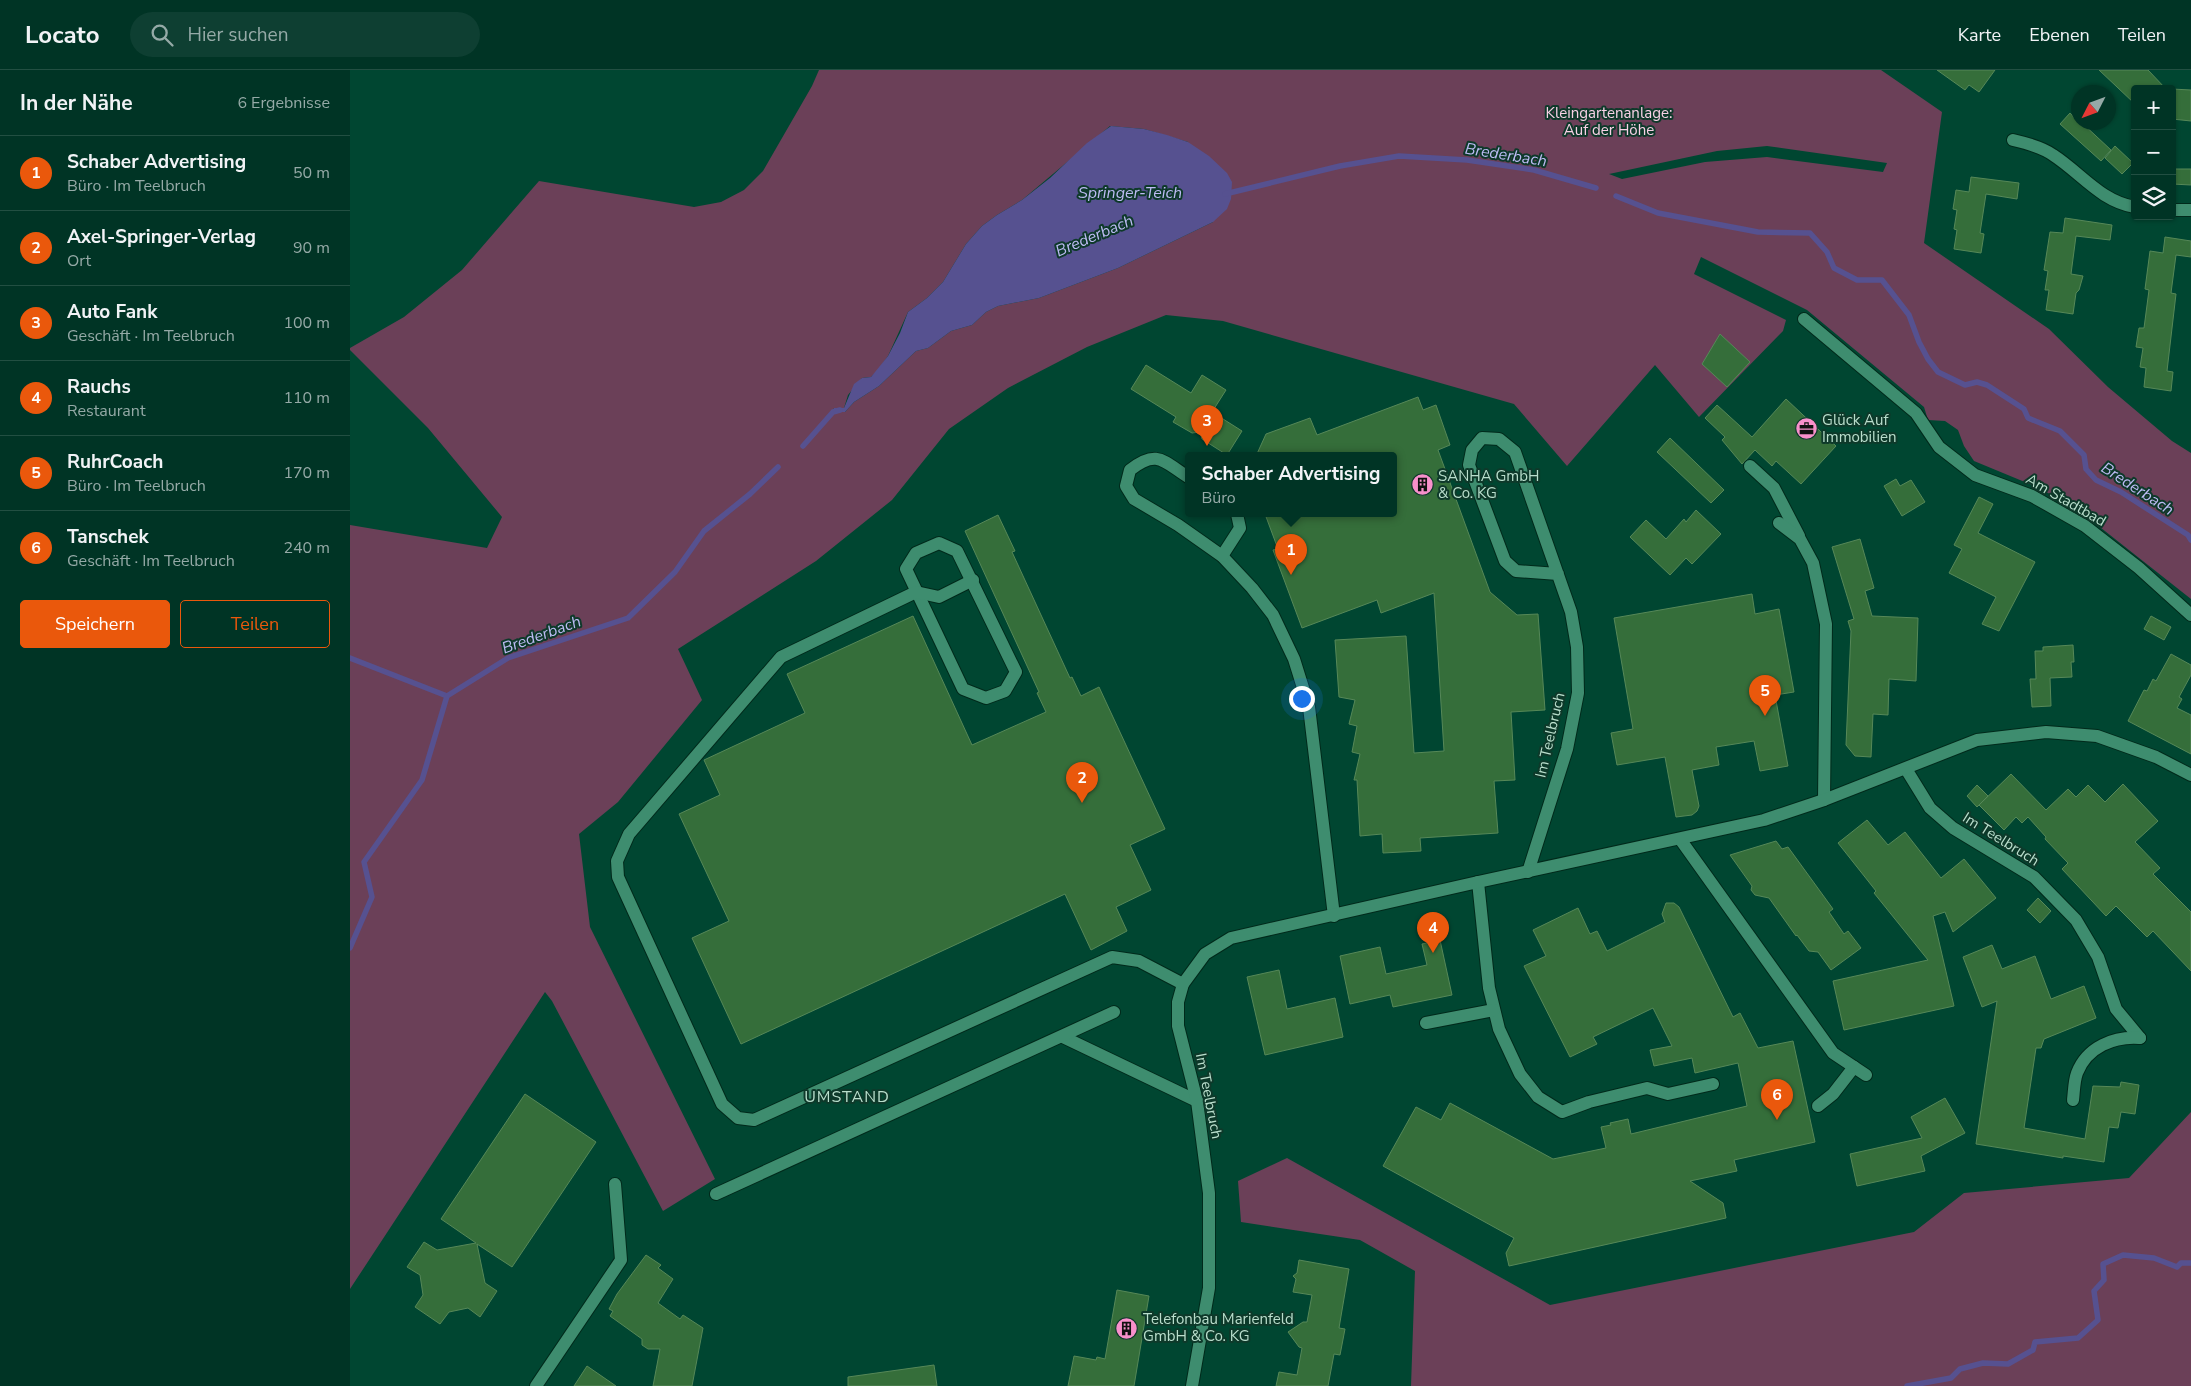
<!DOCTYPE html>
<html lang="de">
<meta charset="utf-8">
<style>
:root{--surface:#003425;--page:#0e3f32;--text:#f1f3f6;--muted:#95aaa7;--line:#224f42;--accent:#ea580c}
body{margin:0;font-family:"Nunito Sans",sans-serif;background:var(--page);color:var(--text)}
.controls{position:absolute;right:15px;top:15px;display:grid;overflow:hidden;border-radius:5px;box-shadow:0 1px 4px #0004}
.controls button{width:45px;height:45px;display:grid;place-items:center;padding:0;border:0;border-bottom:1px solid var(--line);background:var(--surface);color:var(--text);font:25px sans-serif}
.compass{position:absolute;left:1721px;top:15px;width:45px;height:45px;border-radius:50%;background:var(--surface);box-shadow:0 1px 4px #0004;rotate:228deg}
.you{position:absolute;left:951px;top:628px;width:18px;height:18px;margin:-12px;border:4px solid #fff;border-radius:50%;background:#1a73e8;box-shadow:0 0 0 8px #1a73e833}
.badge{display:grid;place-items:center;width:32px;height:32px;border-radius:50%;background:var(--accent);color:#fff;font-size:16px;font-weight:700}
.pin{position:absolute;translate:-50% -41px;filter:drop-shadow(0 1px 2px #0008)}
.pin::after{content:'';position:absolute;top:26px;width:18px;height:15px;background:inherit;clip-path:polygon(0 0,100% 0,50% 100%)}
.popup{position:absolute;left:835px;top:382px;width:212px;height:65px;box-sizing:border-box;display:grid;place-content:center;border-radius:5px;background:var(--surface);filter:drop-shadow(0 1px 4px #0005);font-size:16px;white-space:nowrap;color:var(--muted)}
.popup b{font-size:19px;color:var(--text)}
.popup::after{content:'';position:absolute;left:50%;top:100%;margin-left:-10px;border:10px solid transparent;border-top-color:var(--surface)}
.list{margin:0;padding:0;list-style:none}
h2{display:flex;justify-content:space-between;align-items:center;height:65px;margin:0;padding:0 20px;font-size:21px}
h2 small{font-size:16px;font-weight:400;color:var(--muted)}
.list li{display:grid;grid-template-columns:32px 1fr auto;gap:15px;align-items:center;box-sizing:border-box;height:75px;padding:0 20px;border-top:1px solid var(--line)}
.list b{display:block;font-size:19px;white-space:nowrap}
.list p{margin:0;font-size:16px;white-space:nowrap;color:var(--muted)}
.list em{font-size:16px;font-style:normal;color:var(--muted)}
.actions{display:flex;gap:10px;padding:15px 20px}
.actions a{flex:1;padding:11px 0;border:1px solid var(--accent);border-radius:5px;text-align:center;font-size:18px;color:var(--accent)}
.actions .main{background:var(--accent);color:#fff}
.icon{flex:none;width:28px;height:28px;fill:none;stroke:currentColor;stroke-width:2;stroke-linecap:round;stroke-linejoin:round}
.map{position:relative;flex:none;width:1841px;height:1316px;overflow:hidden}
header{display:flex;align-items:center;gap:30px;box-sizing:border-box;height:70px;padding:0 25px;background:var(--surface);border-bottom:1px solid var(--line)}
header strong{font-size:24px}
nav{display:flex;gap:28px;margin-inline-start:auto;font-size:18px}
.search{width:350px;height:45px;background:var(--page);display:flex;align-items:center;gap:12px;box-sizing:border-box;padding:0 18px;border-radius:28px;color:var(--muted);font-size:19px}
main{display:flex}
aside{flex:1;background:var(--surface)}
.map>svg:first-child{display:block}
.green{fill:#6b4058;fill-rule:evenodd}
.water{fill:#565190}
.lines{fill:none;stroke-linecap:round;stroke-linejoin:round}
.stream{stroke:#565190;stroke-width:5.5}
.building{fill:#356e3a;stroke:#568858}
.minor-casing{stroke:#002a1b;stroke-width:14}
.minor{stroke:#3e8d6f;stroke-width:12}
.labels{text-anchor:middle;stroke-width:4;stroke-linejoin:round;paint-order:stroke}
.park-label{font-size:15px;fill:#f9d1e6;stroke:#0e392a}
.poi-label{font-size:15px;fill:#b9decc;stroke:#0e392a;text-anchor:start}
.street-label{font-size:15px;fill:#b9decc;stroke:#0e392a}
.water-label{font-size:16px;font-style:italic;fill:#bdbbf3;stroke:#0e392a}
.neighbourhood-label{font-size:16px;letter-spacing:1px;fill:#b9decc;stroke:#0e392a}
</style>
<header>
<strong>Locato</strong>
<div class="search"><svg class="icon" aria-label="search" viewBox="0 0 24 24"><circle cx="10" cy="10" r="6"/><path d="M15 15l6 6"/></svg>Hier suchen</div>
<nav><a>Karte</a><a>Ebenen</a><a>Teilen</a></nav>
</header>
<main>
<aside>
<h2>In der Nähe<small>6 Ergebnisse</small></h2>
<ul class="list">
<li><span class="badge">1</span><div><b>Schaber Advertising</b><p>Büro · Im Teelbruch</p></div><em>50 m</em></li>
<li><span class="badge">2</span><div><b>Axel-Springer-Verlag</b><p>Ort</p></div><em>90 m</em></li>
<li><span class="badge">3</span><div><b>Auto Fank</b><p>Geschäft · Im Teelbruch</p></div><em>100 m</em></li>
<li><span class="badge">4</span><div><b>Rauchs</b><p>Restaurant</p></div><em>110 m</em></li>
<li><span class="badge">5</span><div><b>RuhrCoach</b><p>Büro · Im Teelbruch</p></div><em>170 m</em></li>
<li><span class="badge">6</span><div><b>Tanschek</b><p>Geschäft · Im Teelbruch</p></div><em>240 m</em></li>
</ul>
<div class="actions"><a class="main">Speichern</a><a>Teilen</a></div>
</aside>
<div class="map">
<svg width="1841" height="1316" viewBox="0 0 1841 1316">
<rect width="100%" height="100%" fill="#004631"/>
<g class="green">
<path d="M469,0H1531L1592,42L1574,173L1699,259L1758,317L1822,371L1841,383V529L1722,435L1682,415L1624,391L1614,376L1608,360L1595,351L1578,350L1574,337L1457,240L1351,187L1344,204L1436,250L1433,261L1349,347L1305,295L1217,396L1164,334L873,251L816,245L737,277L658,318L599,359L542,430L466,491L328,579L352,630L268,732L229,764L240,857L365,1109L313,1141L202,931L195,922L0,1219V455L137,478L152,447L78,358L0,280V278L54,247L112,200L189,111L344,137L371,132L394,120L413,101L462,16ZM760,56L794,59L838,72L863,152L768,198L689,228L648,236L636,242L622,255L601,261L578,278L566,281L529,316L504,332L495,342L483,341L484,338H494L498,325L512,308L521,307L528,300L538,286L558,242L577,228L593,212L616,174L632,156L647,145L672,130ZM1417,76L1537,93L1533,102L1417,87L1355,92L1272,109L1259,104L1367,81Z"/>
<path d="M1841,1042V1316H1061L1065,1201L1010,1170L891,1152L888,1111L937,1088L1200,1235L1564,1162L1614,1123L1779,1108Z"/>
</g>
<path class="water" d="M761,56L794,59L817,65L838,72L859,86L877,103L882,112L881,129L877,139L863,152L768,198L689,228L648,236L636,242L622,255L601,261L578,278L566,281L529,316L504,332L495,342H483L484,338H494L504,314L512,308L521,307L538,286L550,263L558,242L577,228L593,212L616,174L632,156L647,145L672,130L700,108L737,73Z"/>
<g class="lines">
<g class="stream">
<path d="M875,124L990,96L1049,86L1117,90L1184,100L1246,118"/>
<path d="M1266,126L1308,143L1408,162L1460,163L1477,182L1484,198L1507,210H1532L1559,245L1569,272L1578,289L1588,302L1615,315L1627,312L1637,315L1674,339L1678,348L1710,361L1734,385L1736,399L1746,410L1771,422L1838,465L1841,470"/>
<path d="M453,376L483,342L490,340"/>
<path d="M0,588L97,626"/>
<path d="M0,878L22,827L14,792L72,710L97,626L158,588L278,548L325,502L354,461L400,424L428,397"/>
<path d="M1557,1316L1601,1308L1610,1299L1633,1293L1658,1294L1683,1280L1685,1272L1728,1268L1748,1250L1744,1221L1754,1210L1753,1194L1773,1185L1804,1188L1827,1197L1831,1193H1841"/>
</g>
</g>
<g class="building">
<path d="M1587,0H1645L1629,22L1619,15L1615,20Z"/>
<path d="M1749,0H1798L1816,19H1785V34Z"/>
<path d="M1822,19L1841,20V51L1822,49Z"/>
<path d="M1720,43L1728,52H1731L1761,80L1751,91L1710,54Z"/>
<path d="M1765,76L1783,93L1772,104L1755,88Z"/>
<path d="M1822,99H1841V115L1822,114Z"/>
<path d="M1621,107L1669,113L1667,129L1636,124L1630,163L1634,164L1631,183L1604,179L1607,160L1604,159L1607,140L1603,139L1606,120L1619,122Z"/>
<path d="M1715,148L1762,155L1760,170L1726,166L1721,204L1733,206L1729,220L1726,223L1723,244L1696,240L1699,220H1695L1698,201L1694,200L1700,162L1713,163Z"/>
<path d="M1815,167L1841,171V187L1826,185L1821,223L1826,224L1817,301L1823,302L1821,321L1794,317L1796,298L1790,297L1793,278L1786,277L1789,258H1794L1799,220L1795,219L1800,181L1813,183Z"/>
<path d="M1370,264L1400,292L1377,317L1352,294Z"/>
<path d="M796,295L841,323L852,305L876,320L862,342L892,361L877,385L852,369L850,362L842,363L823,352L826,347L781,319Z"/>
<path d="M1068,327L1073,340L1086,335L1100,375L1088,380L1140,522L1167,545L1188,544L1195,640L1161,642L1165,710L1144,711L1148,763L1070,768L1071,781L1033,783L1032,764L1010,766L1007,710H1004L1010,684L1002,682L1007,656L999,654L1005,630L989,627L985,570L1056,566L1064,683L1094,681L1084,523L1031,543L1027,530L952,558L923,480L928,479L915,444H1044V386H906L916,364L960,348L967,365Z"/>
<path d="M1436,329L1486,376L1451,414L1426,391L1422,396L1405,380L1392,394L1372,370L1375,367L1355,348L1367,335L1402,367Z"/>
<path d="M1320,368L1374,420L1361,433L1307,382Z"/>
<path d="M1546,409L1550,416L1561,410L1575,432L1552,446L1534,416Z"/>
<path d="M1629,427L1643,434L1628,463L1685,492L1649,561L1632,554L1646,527L1599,503L1612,479L1604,475Z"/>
<path d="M1346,440L1371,464L1342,494L1336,488L1320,505L1280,467L1296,450L1316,469L1334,449L1336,452Z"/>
<path d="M648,445L665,481L662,482L720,608L722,607L731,626L749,617L815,759L780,775L801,820L766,837L777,861L741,880L715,824L391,974L342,868L379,851L329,744L370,725L354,690L455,643L437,604L563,546L622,675L696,642L687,623L689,622L615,461Z"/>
<path d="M1510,469L1524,518L1515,521L1522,546L1568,548L1566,611L1539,609L1538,645L1523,644L1521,687L1505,686L1496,675L1501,561L1498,551L1504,549L1482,477Z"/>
<path d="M1402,524L1405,544L1429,539L1444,622L1425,625L1438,696L1410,701L1404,671L1366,677L1369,695L1342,700L1349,736L1347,741L1342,745L1326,747L1315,687L1267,695L1261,663L1283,659L1264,548Z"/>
<path d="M1801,546L1821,557L1814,570L1794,559Z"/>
<path d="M1723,575L1724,592H1721L1722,607L1700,608L1701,636L1682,637L1680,609H1686L1685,581H1693V577Z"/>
<path d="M1821,584L1841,595V605L1829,627L1832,629L1827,638L1841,645V684L1778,651L1794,620L1797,621L1803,609L1806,611Z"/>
<path d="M1661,704L1696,740L1718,719L1726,727L1738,715L1755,732L1773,714L1808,751L1785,772L1810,798L1803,804L1841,842V901L1803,861L1797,867L1766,836L1756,846L1712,799L1718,793L1695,769L1696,767L1678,747L1672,753L1666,747L1654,760L1629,735Z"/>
<path d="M1627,715L1638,726L1627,737L1617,726Z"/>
<path d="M1517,750L1538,775L1555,762L1591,808L1614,789L1646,828L1603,862L1595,842L1583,846L1604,936L1494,960L1483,911L1578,890L1524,823L1526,821L1488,773Z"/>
<path d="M1426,771L1432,779L1438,777L1483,839L1479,842L1494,864L1498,861L1511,878L1481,900L1468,882L1459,881L1447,865L1446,866L1419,828L1405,825L1401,820L1402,816L1380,785Z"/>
<path d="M1688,828L1701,841L1690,853L1677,840Z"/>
<path d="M1316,833H1324L1329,837L1383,947L1390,943L1408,978L1443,971L1465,1072L1384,1090L1387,1101L1340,1111L1373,1133L1376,1148L1159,1196L1156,1183L1164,1168L1033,1096L1066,1037L1091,1050L1100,1033L1203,1089L1256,1078L1251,1057L1261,1055L1260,1053L1278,1049L1281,1064L1397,1036L1388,993L1345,1003L1342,988L1304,996L1300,980L1322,976L1303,938L1243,967L1247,974L1220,987L1174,896L1196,886L1183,860L1228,838L1240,864L1247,861L1257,881L1315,852L1312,844Z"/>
<path d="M1090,870L1102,925L1043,937L1040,925L1000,934L990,886L1030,877L1036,904L1077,895L1072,874Z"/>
<path d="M1642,875L1652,899L1685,886L1701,929L1734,916L1746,948L1694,969L1691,978H1686L1674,1058L1735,1069L1743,1016L1770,1017L1771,1012L1789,1015L1785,1044L1771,1042L1768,1058L1759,1057L1754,1092L1713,1086V1088L1626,1074L1647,931L1632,937L1613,887Z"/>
<path d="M929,900L937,939L985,928L993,967L915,985L897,907Z"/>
<path d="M175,1024L246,1072L162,1197L127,1174L135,1213L147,1221L130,1247L118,1238L99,1242L90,1254L65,1237L73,1225L70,1205L57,1197L74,1172L87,1180L126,1173L91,1149Z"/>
<path d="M1595,1028L1615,1063L1571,1086L1575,1101L1507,1116L1500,1084L1572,1068L1561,1047Z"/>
<path d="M296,1185L311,1195L308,1198L323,1209L308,1233L330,1249L333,1245L353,1258L342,1316H303L310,1279H298L292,1275V1269L260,1246L263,1241L259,1239L267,1224Z"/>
<path d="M949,1190L999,1199L989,1258L995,1259L990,1285L984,1284L978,1316H926L929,1302L947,1305L952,1278L949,1277L938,1262L953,1252H957L962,1225L943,1222L946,1209L943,1206L947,1203Z"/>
<path d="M767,1220L799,1226L784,1316H718L724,1286L746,1290L747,1287L755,1289Z"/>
<path d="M584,1295L587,1316H498V1307Z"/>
<path d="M237,1296L266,1316H224Z"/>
</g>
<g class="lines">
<defs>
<g id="minor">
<path d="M1663,70C1676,73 1692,77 1703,85C1731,103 1750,131 1785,137"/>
<path d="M1822,140H1841"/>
<path d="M1454,249L1566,343L1589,377L1625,405L1682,426L1735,456L1789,498L1841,545"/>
<path d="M1400,396L1424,418L1449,466"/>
<path d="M838,407C813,391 807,379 780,400L776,416L784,429L828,455L872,486L902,518L923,545L944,589L959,637L984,846"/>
<path d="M1429,453L1450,469L1463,493L1476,554L1474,730"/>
<path d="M589,473L607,481L666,602L655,621L636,628L613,619L556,499L566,483Z"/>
<path d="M872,486L890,458L887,444"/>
<path d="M623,510L589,527L566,522L431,587L279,764L267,791L268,807L372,1034L388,1048L404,1050L762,887L789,891L833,914"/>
<path d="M1556,699L1580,738L1603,758L1684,807L1726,850L1748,887L1766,939L1790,968"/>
<path d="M1330,769L1483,983L1516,1005"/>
<path d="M1178,802L1217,679L1228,623L1227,577L1221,542L1165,382L1149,369L1132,368L1122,380L1119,395L1155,491L1166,501L1208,504"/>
<path d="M1128,812L1139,918L1149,959L1170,1004L1188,1027L1212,1042L1239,1032L1297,1018L1318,1024L1363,1014"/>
<path d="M1076,953L1144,940"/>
<path d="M713,967L847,1031"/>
<path d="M1723,1030C1724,1022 1724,1011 1727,1003C1737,977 1764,966 1790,968"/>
<path d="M1468,1036L1483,1024L1504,997"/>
<path d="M366,1124L764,942"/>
<path d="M186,1316L271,1190L265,1114"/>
<path d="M842,1316L859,1218V1123L847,1031L828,956V932L833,914L855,884L881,868L1128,812L1414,750L1474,730L1627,670L1696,662L1747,666L1806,687L1841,705"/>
</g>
</defs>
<use href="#minor" class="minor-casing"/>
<use href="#minor" class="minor"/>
</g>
<defs>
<symbol id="office-disc" viewBox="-11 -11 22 22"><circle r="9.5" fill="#f890cb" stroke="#0e392a"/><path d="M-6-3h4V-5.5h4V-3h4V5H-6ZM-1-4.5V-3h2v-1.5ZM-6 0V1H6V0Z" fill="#111"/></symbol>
<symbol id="building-disc" viewBox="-11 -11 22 22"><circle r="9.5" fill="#f890cb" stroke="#0e392a"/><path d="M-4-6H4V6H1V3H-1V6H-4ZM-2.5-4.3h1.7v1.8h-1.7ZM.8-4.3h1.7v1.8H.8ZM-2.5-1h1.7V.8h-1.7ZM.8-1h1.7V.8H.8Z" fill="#111"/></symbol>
</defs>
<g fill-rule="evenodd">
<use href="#office-disc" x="1444" y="346" width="25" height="25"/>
<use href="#building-disc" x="1060" y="402" width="25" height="25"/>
<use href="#building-disc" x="764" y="1246" width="25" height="25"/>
</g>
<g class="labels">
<g class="park-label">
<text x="1259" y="48">Kleingartenanlage:<tspan x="1259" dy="17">Auf der Höhe</tspan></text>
</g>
<g class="poi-label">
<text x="1472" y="355">Glück Auf<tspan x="1472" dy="17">Immobilien</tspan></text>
<text x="1088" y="411">SANHA GmbH<tspan x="1088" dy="17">&amp; Co. KG</tspan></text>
<text x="793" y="1254">Telefonbau Marienfeld<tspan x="793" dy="17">GmbH &amp; Co. KG</tspan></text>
</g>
<g class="street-label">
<text transform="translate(1716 430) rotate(30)" y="5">Am Stadtbad</text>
<text transform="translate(1200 665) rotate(-77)" y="5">Im Teelbruch</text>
<text transform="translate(1651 769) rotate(32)" y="5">Im Teelbruch</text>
<text transform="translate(859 1026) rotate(79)" y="5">Im Teelbruch</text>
</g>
<g class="water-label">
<text transform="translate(1156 84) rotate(9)" y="6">Brederbach</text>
<text x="780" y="128">Springer-Teich</text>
<text transform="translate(744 165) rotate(-23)" y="6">Brederbach</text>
<text transform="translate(1788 418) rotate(33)" y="6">Brederbach</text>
<text transform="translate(191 564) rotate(-20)" y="6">Brederbach</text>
</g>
<g class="neighbourhood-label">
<text x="497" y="1032">UMSTAND</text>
</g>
</g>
</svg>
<div class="controls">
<button>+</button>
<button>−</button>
<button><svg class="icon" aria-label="layers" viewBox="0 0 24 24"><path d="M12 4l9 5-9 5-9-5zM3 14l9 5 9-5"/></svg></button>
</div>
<svg class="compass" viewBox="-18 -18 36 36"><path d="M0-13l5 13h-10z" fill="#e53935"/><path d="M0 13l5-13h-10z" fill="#95aaa7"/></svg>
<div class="you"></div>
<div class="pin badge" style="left:941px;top:505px">1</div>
<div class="popup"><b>Schaber Advertising</b>Büro</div>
<div class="pin badge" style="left:732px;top:733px">2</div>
<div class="pin badge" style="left:857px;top:376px">3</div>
<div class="pin badge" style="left:1083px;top:883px">4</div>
<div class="pin badge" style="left:1415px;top:646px">5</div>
<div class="pin badge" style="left:1427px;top:1050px">6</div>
</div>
</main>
